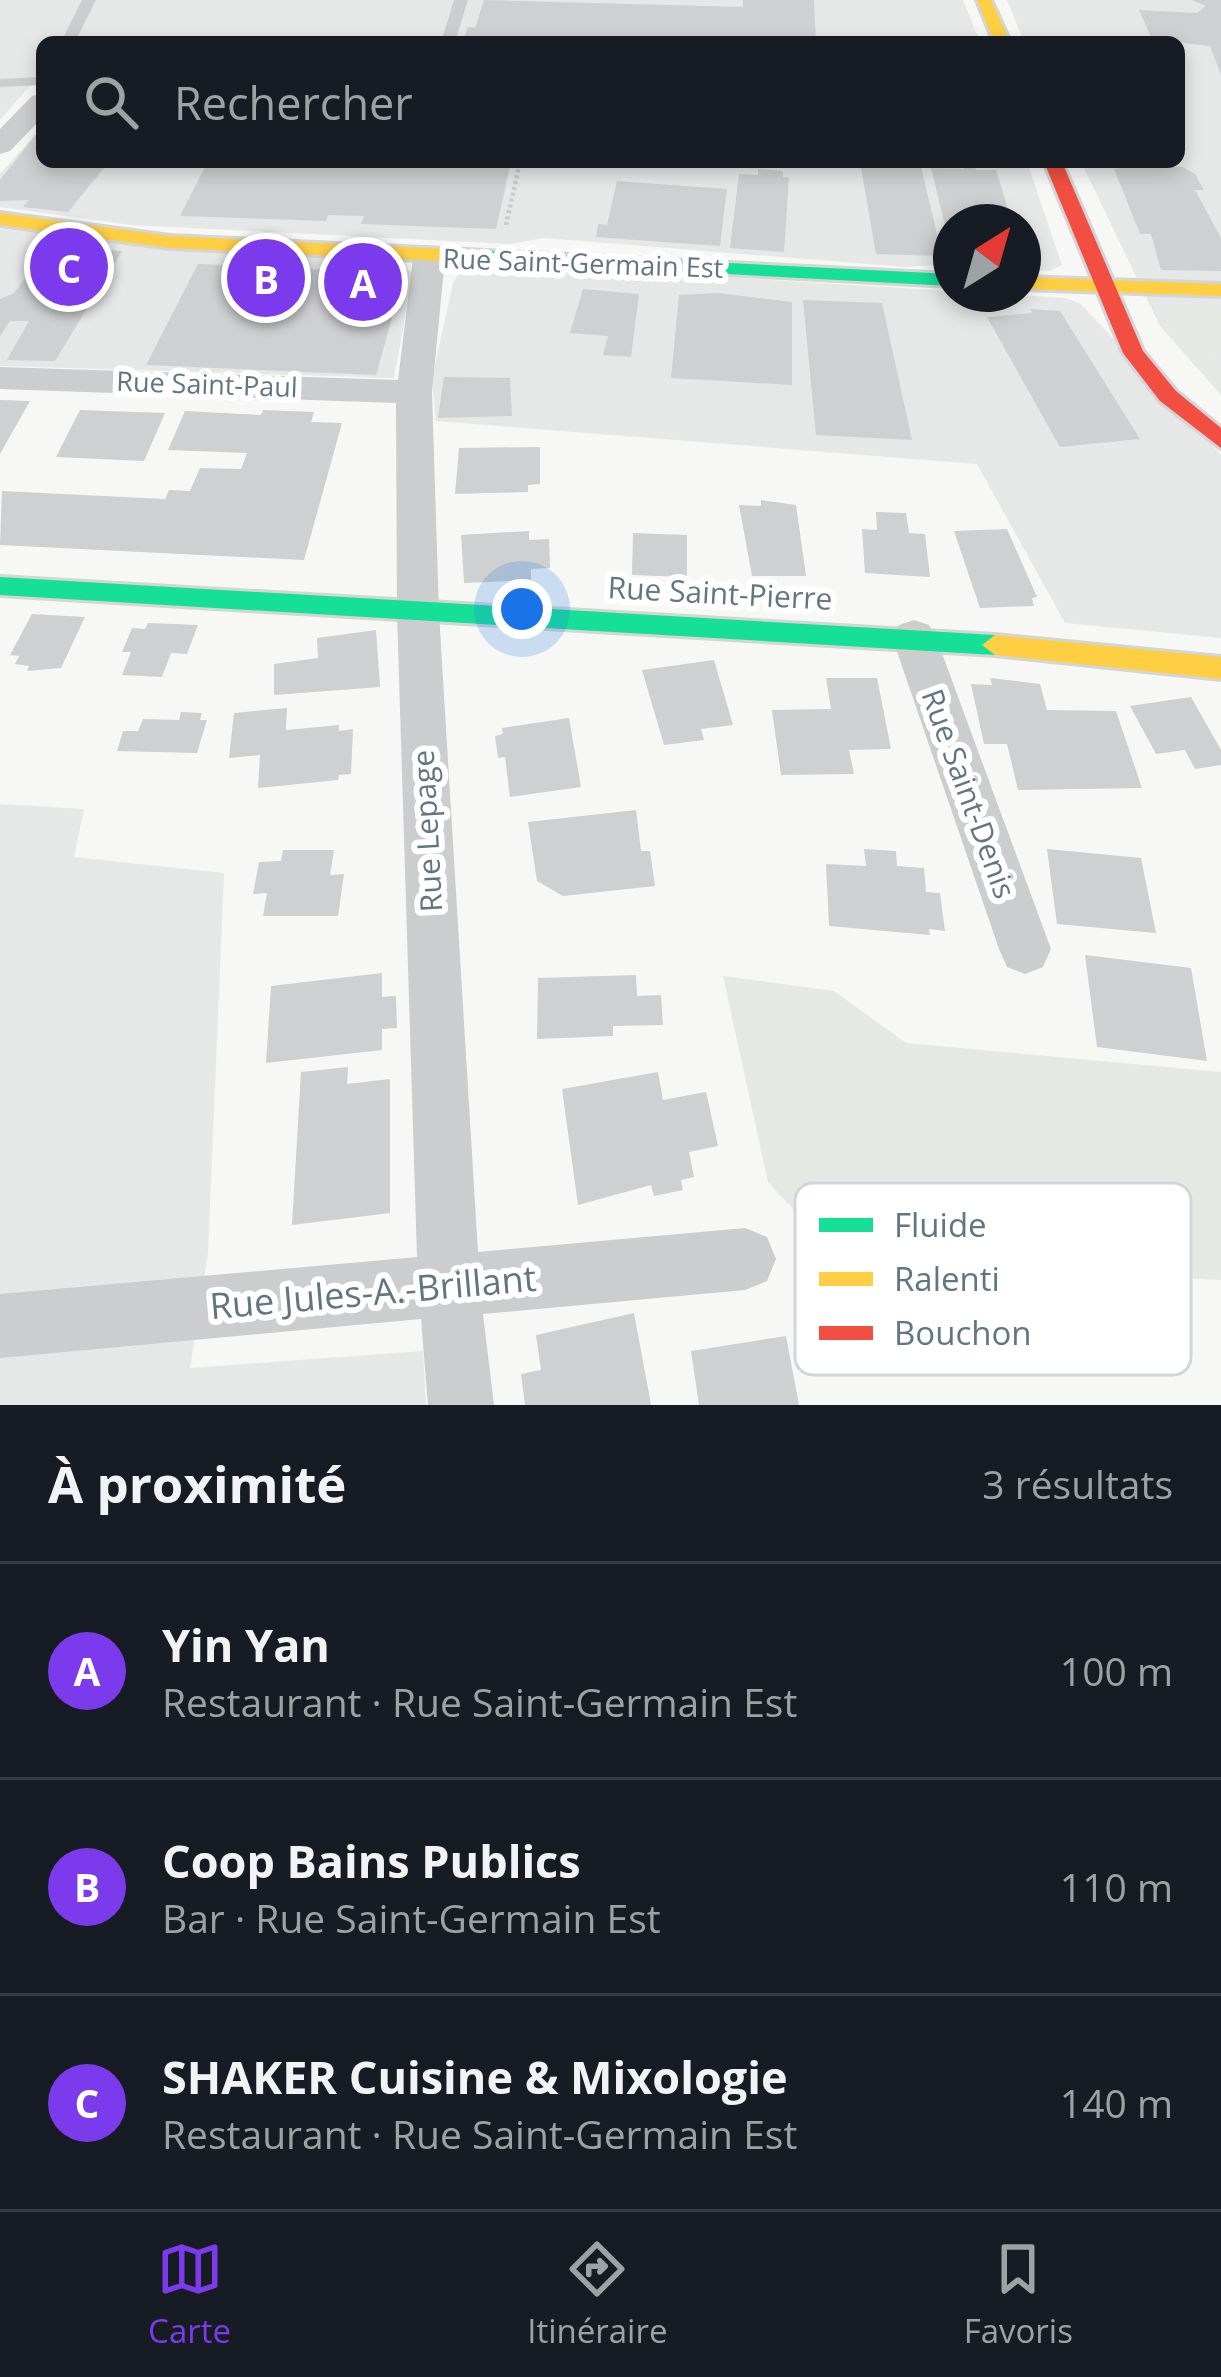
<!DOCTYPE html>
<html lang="fr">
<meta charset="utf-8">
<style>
:root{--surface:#171b24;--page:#20242c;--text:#f1f3f6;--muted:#9ea1a6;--line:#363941;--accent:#7c3aed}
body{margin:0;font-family:"Open Sans",sans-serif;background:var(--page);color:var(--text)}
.compass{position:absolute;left:933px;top:204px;width:108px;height:108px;border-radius:50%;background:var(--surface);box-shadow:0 6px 18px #0003;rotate:37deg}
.you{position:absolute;left:522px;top:609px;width:42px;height:42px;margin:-30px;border:9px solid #fff;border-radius:50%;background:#1a73e8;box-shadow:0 0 0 18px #1a73e833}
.badge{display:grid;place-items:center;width:78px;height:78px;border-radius:50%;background:var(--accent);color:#fff;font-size:39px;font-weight:700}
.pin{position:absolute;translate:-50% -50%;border:6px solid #fff;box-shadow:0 3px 12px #0006}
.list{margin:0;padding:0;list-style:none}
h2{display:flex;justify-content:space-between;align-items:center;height:156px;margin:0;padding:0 48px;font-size:51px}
h2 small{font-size:39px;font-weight:400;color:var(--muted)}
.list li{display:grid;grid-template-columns:78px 1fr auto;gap:36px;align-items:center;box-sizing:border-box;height:216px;padding:0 48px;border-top:3px solid var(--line)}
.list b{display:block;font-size:45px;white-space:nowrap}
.list p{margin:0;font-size:39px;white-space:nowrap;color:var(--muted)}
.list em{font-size:39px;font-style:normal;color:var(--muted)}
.icon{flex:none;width:66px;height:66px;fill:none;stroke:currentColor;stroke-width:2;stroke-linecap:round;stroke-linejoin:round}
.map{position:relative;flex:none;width:1221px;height:1405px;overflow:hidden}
.search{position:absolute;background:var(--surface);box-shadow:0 6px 18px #0003;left:36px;right:36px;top:36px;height:132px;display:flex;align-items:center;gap:30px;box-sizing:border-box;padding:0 42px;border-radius:18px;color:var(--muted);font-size:45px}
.sheet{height:804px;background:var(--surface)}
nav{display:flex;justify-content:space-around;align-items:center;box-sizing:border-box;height:168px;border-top:3px solid var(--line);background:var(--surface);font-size:33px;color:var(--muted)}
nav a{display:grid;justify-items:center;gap:6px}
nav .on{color:var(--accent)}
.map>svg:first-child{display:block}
.built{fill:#e6e8e7}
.green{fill:#e6e9e3}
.building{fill:#ced0d1}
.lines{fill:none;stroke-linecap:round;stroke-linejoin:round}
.fast-casing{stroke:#d4d5d6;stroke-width:6}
.slow-casing{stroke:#d4d5d6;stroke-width:6}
.jam-casing{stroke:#d4d5d6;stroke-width:6}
.path{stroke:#c9cacb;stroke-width:4.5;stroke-dasharray:3 3;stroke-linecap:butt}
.lane{fill:#cccdce;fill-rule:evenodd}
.street{fill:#cccdce;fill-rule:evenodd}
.fast{fill:#16e098;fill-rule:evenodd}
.slow{fill:#ffcf43;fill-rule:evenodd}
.jam{fill:#f24e42;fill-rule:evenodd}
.labels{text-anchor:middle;stroke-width:12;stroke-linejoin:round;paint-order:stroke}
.far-street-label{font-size:27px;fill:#627682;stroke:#fff}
.street-label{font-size:30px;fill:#627682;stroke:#fff}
.near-street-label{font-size:36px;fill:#627682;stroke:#fff}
.key{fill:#fff;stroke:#d0d6da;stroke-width:3}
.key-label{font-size:33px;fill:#627682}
</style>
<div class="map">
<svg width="1221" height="1405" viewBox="0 0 1221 1405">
<rect width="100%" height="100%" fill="#f7f7f6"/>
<g class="built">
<path d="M0,0H963L980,42H42V72L0,120Z"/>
<path d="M1007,0H1221V395L1160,326L1081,162H1179V42H1024Z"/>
<path d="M42,127V162H1027L1062,265L1050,271L1023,269V222H951V264L905,267L544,238L510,244L131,225L0,207V174Z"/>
<path d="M0,229L398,263L413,274L394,378L0,366Z"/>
<path d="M477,262L1065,298L1081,304L1221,455V638L1065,623L977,464L436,421L432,379L453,283L460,271Z"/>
<path d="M0,804L84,809L74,857L224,873L208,1253L190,1368L423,1351L426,1405H0Z"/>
</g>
<g class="green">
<path d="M1204,309H1221V355L1204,356L1221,379V391L1182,351L1166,324L1172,314Z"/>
<path d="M723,976L834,991L906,1043L1221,1072V1280L841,1261L768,1182Z"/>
</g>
<g class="building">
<path d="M484,0L743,7V0H814L816,42L463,40L468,27L475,28Z"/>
<path d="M1192,0H1221V75L1210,46L1152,39L1139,10L1197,13L1206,6Z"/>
<path d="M42,127V162H109L68,212L23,207L29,200L0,201V180Z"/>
<path d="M201,162H511L496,229L361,224L364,216L328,215L326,221L180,216L205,167H199Z"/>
<path d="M860,162H920L942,256L876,254Z"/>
<path d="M962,162H973L976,170H996L1012,222H951L947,234L931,168L964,169Z"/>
<path d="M1133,166L1183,167L1195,174L1204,190H1195L1221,238V271L1161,270L1151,234H1140L1114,169Z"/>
<path d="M758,169L783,171V177L789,178L784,252L730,248L739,174L758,175Z"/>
<path d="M617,181L727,189L720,246L596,237L598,224L607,225Z"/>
<path d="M70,247L122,251L55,361L7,360L29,321H10L0,336V299L14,293L45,251Z"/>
<path d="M198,264L382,272L388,282L375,294L369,313L393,314L376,375L146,365Z"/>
<path d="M583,289L639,294L631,357L603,355L608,336L570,333Z"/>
<path d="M717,293L792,302V385L671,378L679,295Z"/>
<path d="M803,300L882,303L912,440L816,435Z"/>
<path d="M1030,309L1060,311L1140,439L1060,447L987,317L1032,313Z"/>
<path d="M444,377L510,378L512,416L438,418Z"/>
<path d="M0,400L30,401L0,454Z"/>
<path d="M80,410L165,413L144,461L56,457Z"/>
<path d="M263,410L314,412L311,422L342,423L304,560L0,545L2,491L165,499L169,490L190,491L200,468L241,469L247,453L168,450L185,411L261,415Z"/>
<path d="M540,447V484L528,485V492L455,494L459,448Z"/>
<path d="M761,500L796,505L806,576H752L739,505L761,506Z"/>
<path d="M876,512L906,513L909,533L925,534L930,577L865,573L862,529L877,530Z"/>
<path d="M1007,529L1037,597L1032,598L1034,606L980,608L954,531Z"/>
<path d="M529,531V540L549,539L550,568L531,569V580L464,583L461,535Z"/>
<path d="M633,533L687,535V577L632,575Z"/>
<path d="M32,614L85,617L61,668L27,671L29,666L15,664L19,656L10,655Z"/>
<path d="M148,623L198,625L187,654L171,653L162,677L122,675L131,652H122L132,628L145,629Z"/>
<path d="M376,630L380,687L274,695V664L318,658L317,638Z"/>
<path d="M714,660L733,725L701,729L704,740L664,745L642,670Z"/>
<path d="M826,678H877L891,749L849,750L854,774L781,775L772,710L831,709Z"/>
<path d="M990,678L1040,684L1047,710L1116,711L1142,788L1018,790L1007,744H984L971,684L992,685Z"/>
<path d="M1191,697L1221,750V765L1195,769L1185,750L1156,754L1130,706Z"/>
<path d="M287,708L286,730L339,725V731L353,729L351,774L339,775L338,780L258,788L260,755L229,758L234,713Z"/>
<path d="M181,712L202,713L200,720H207L197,753L117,751L123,731H138L143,719L179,720Z"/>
<path d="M569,718L581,787L510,797L505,757L498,758L495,736L503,734L502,728Z"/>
<path d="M636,810L641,851H650L655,886L563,896L537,881L528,822Z"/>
<path d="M864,849L896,851L897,866L924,868L926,892L940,893L945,931L929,929L930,935L829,926L826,864L866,866Z"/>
<path d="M1047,849L1141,858L1156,933L1057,924Z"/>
<path d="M283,850H334L330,875L344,874L338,916H263L267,893L253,894L259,862L281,861Z"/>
<path d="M1085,955L1191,968L1207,1061L1097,1047Z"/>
<path d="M382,973V997L396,996L397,1028L382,1029V1050L266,1063L271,986Z"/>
<path d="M636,975L637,996L661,995L663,1025L613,1026V1036L537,1039L538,978Z"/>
<path d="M348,1067L347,1084L390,1079V1213L292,1225L301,1072Z"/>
<path d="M658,1072L663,1100L706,1092L718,1146L689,1152L694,1177L681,1180L683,1190L654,1196L651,1185L578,1205L562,1089Z"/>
<path d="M634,1313L651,1405H525L521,1374L541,1370L536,1335Z"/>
<path d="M786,1336L799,1405H699L691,1351Z"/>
</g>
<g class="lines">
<defs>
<g id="fast">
<path d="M466,250L951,274V286L459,260L456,256Z"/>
<path d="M0,577L995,635L1008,645L995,655L0,595Z"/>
</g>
<g id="slow">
<path d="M977,0H991L1010,42H994Z"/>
<path d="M0,213L170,236L466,250L476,256L466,262L170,248L0,225Z"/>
<path d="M1023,277L1221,284V296L1023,289Z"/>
<path d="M995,635L1221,657V679L995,655L982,645Z"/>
</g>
<path id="jam" d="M1044,162H1062L1143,351L1176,391L1221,428V448L1160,401L1123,353Z"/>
</defs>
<use href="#fast" class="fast-casing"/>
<use href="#slow" class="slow-casing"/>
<use href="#jam" class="jam-casing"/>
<path class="path" d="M506,225L520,162"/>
<g class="lane">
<path d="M82,0H96L75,42H61Z"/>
<path d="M454,0H468L455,42H441Z"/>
<path d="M42,77V85L0,87V79Z"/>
</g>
<g class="street">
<path d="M42,94V118L10,151L0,154V129L32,96Z"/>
<path d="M429,248L445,258L432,392L439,613L478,1252L745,1228L767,1237L776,1259L767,1281L745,1290L483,1314L494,1405H428L421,1319L0,1358V1294L417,1257L397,613L396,403L0,389V367L398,380L413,258Z"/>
<path d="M914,620L929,625L936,637L1051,949L1043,967L1025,974L1007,967L999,949L892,637L899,625Z"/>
</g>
<use href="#fast" class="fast"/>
<use href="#slow" class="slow"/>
<use href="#jam" class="jam"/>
</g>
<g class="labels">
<g class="far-street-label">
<text transform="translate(583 264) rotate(2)" y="9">Rue Saint-Germain Est</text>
<text transform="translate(207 385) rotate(2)" y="9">Rue Saint-Paul</text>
</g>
<g class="street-label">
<text transform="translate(720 594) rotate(3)" y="10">Rue Saint-Pierre</text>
<text transform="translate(968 794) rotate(70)" y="10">Rue Saint-Denis</text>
<text transform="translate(428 831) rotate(-93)" y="10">Rue Lepage</text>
</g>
<g class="near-street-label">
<text transform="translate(373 1292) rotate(-5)" y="13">Rue Jules-A.-Brillant</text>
</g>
</g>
<rect x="795" y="1183" width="396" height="192" rx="18" class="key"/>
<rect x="819" y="1218" width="54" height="14" fill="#16e098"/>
<rect x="819" y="1272" width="54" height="14" fill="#ffcf43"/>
<rect x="819" y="1326" width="54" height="14" fill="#f24e42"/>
<g class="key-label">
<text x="894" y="1237">Fluide</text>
<text x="894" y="1291">Ralenti</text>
<text x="894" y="1345">Bouchon</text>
</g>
</svg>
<svg class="compass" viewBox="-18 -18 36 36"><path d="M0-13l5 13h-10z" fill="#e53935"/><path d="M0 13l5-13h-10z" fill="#9ea1a6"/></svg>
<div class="you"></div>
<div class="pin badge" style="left:363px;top:282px">A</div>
<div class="pin badge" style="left:266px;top:278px">B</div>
<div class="pin badge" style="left:69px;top:267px">C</div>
<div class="search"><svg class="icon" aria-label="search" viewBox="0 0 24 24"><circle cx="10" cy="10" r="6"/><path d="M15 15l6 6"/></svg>Rechercher</div>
</div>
<section class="sheet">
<h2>À proximité<small>3 résultats</small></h2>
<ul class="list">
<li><span class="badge">A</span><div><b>Yin Yan</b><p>Restaurant · Rue Saint-Germain Est</p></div><em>100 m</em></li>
<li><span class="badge">B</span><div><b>Coop Bains Publics</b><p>Bar · Rue Saint-Germain Est</p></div><em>110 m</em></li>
<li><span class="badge">C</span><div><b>SHAKER Cuisine &amp; Mixologie</b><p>Restaurant · Rue Saint-Germain Est</p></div><em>140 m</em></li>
</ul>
</section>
<nav>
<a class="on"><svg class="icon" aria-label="map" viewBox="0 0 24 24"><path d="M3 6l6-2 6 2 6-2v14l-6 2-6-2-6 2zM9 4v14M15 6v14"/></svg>Carte</a>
<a><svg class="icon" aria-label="directions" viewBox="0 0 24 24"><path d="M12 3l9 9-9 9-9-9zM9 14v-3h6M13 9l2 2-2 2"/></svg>Itinéraire</a>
<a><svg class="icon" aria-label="saved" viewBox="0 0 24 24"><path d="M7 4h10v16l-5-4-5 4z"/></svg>Favoris</a>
</nav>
